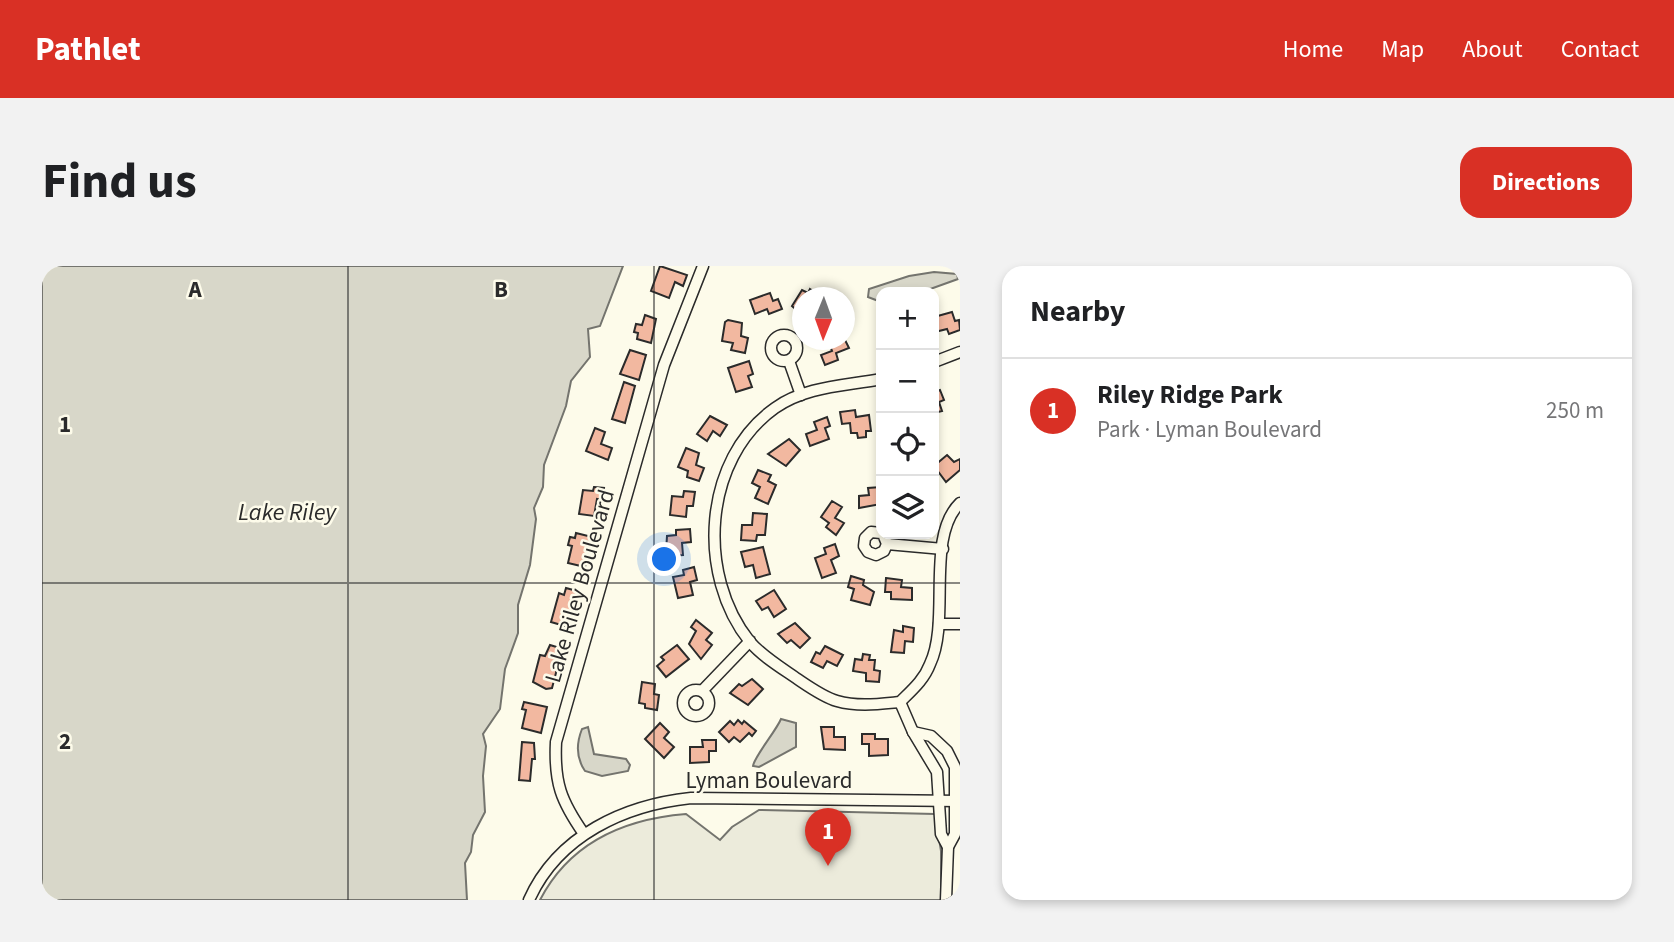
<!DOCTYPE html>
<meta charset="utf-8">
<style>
:root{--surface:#fff;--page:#f2f2f2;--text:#202124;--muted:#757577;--line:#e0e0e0;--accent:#d93025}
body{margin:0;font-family:"Source Sans 3",sans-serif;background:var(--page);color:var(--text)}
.controls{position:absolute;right:21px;top:21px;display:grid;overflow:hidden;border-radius:14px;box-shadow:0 4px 10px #0003}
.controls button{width:63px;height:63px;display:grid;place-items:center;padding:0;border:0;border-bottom:2px solid var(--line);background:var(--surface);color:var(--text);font:35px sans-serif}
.compass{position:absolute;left:750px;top:21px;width:63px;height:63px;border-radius:50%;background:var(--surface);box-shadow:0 4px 10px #0003;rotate:181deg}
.you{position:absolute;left:623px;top:294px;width:24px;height:24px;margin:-18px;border:5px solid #fff;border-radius:50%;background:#1a73e8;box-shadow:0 0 0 10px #1a73e833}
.badge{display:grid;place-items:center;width:46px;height:46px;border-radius:50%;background:var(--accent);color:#fff;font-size:23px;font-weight:700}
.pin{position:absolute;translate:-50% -58px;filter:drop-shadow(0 2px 4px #0008)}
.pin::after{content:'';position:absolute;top:37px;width:24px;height:21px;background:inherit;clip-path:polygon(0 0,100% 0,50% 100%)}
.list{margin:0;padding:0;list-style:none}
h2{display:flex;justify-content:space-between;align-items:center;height:91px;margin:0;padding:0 28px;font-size:30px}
h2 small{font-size:23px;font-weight:400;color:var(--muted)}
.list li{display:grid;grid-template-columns:46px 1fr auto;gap:21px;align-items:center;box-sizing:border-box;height:105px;padding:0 28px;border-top:2px solid var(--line)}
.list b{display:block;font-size:26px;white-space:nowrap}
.list p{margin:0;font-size:23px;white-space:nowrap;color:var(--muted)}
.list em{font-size:23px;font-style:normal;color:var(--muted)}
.icon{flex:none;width:38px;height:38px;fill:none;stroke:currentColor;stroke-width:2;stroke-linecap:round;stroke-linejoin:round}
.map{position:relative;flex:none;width:918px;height:634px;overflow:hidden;border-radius:21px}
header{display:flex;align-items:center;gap:42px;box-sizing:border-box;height:98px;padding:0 35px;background:var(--accent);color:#fff}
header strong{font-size:33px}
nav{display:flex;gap:38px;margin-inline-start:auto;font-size:24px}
.intro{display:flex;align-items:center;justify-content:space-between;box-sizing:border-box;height:168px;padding:0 42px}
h1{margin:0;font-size:49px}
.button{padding:18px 32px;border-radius:21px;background:var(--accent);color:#fff;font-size:24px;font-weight:700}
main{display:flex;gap:42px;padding:0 42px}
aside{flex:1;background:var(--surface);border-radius:21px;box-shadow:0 4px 10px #0003}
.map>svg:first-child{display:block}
.green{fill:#ecebdb;stroke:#74746e;stroke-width:2}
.water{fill:#d8d7c9;stroke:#74746e;stroke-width:2}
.building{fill:#f2b8a0;stroke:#2b2b2b;stroke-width:2}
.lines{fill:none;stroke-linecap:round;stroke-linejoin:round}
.minor-casing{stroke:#2b2b2b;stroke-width:13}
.minor{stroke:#fdfbea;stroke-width:10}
.grid{fill:none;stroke:#2b2b2b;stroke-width:2;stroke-opacity:0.55}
.labels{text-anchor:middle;stroke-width:5;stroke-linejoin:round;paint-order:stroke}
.street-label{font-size:23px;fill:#2b2b2b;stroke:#fdfbea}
.water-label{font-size:24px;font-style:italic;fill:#2b2b2b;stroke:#fdfbea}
.grid-label{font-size:23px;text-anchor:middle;font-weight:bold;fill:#2b2b2b;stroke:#fdfbea;stroke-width:5;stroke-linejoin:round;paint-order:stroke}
</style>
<header>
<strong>Pathlet</strong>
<nav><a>Home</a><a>Map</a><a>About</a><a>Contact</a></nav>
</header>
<div class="intro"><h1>Find us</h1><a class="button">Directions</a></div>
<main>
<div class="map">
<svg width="918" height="634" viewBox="0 0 918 634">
<rect width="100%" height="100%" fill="#fdfbea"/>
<path class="green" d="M717,544L893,548L899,585V634H498C528,576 582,553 644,548L678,574L690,561Z"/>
<g class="water">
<path d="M0,0H581L558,60L546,63L548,91L529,115L524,140L502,199L501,221L492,242L494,253L488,299L476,339V367L463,403L458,443L441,468L444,480L441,510L443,546L431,569L429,586L423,597L425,634H0Z"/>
<path d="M892,6L915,8L916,13L880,26H839V36L826,31L827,23L867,10Z"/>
<path d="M739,453L754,457V481L717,501L711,500C712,491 734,465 739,453Z"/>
<path d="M546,461L552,488L584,493L588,499L586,505L560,510L543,505C534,492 534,478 540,463Z"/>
</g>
<g class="building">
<path d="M618,0L645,9L641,20L633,16L627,32L609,25Z"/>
<path d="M768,23L775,27L772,32H760V49L750,40L760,24L766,27Z"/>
<path d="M728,27L731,35L736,33L740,43L727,48L725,43L713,48L708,34Z"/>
<path d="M910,46L913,55L917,54L918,64L907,68L905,63L893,66L892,51Z"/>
<path d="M603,49L614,53L609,77L595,73L596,67L592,66L594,58L600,59Z"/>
<path d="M686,54L700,57L699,70L706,72L703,87L689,84L691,77L680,75L683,56Z"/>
<path d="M802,72L807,82L794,87L796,94L783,99L779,89L790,85L786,74Z"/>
<path d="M588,84L604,89L597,114L578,108Z"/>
<path d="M707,95L711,108L706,110L710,121L694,126L686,102Z"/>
<path d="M582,116L593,120L583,157L570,153Z"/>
<path d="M898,124L902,134L897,136L900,145L892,147V126Z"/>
<path d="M813,144L814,151L827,149L829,165H824V171L816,172L815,167H809L808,157L800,158L798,146Z"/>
<path d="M668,150L685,159L678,170L671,165L665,175L655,168Z"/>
<path d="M785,151L788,160L783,162L787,173L768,180L764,168L775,164L772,156Z"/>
<path d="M553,162L563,166L559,178L570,182L566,194L544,185Z"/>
<path d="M747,173L758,184L744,200L726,188Z"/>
<path d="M644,182L657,187L654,199L662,202L657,215L645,211L646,205L636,201Z"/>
<path d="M905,189L912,196L918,193V204L904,216L892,200Z"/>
<path d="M716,204L729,209L726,215L734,219L726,238L713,232L718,221L710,217Z"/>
<path d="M552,221L562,222L560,234L555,233L552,250L537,248L541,224L551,225Z"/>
<path d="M839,221V238L817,242V230L827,229L826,222Z"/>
<path d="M642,225L653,226L651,240H645L644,251L628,249L630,230L641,231Z"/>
<path d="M790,235L800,241L793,252L802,257L794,269L784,261L787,257L779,251Z"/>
<path d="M711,247L725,248L723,269H715L714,275L699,274L700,259H710Z"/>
<path d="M648,263L649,276L640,277L641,289L628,290L627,286H624L625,270L634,269V264Z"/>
<path d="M534,267L550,271L543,301L526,297L530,280L526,279L528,271L533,272Z"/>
<path d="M793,278L797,290L789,294L794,307L780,312L773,292L784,288L782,282Z"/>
<path d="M721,281L728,308L714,312L711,299L703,301L699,286Z"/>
<path d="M652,301L655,314L648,316L651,329L636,332L631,311L642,309L641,304Z"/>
<path d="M809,310L822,314L821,319L832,326L828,339L809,334L812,323L806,321Z"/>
<path d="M844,312L860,314L859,321L870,322V334L849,333V326H843Z"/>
<path d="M524,322L535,325L526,361L509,356L517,327L522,329Z"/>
<path d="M732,324L744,343L732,351L726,341L720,344L714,335Z"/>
<path d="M654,354L670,367L664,374L670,379L659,393L647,378L654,365L649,361Z"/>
<path d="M753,357L768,372L758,382L749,374L745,377L736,368Z"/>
<path d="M861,360L872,362L871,376L863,375L862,387L849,386L852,364L861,366Z"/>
<path d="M508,379L521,383L517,398L513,397L512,402L515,403L510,422L504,423L491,416L498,389L503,390Z"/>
<path d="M635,379L647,393L624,411L615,400L622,394L619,391Z"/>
<path d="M783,380L801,389L795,400L785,395L781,402L769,396L774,386L778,388Z"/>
<path d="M821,388L828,389L827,394H833L832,404L838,405L837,416L824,415V407L811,405L813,393L820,394Z"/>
<path d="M710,413L721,423L706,439L688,427L697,418L700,420Z"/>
<path d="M600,416L613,418L612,428L617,429L615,444L603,442V438L597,437Z"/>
<path d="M482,436L505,441L499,467L480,462L484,444L480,443Z"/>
<path d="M696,454L700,458L702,455L714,465L710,470L707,467L698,476L692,471L687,476L677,466L688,455L692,459Z"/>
<path d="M618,457L627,466L622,472L632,481L622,492L603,473Z"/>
<path d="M779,461H792V471H803V484L782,483Z"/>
<path d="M820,468H833V473H846V489L827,490V478H820Z"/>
<path d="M660,474H674V485H667V496L648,497V481H661Z"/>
<path d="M480,476L492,477L493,493H490L488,515L477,514Z"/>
</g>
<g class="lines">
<defs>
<g id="minor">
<circle cx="742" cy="82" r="13"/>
<path d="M747,95L759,129"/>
<path d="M892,96L918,86"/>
<path d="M839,113C803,120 764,120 733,142C661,193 654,309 708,376C720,390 738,401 754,412C766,420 781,431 795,435C816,441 837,438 858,436C870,424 882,414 888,398C909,354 883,271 918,237"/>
<path d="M839,267L829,266L823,272L822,280L826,286L834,289L842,285L845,278L841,268"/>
<path d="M845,278L901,283"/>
<path d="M897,358H918"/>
<circle cx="654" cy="437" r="13"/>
<path d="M660,425L708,375"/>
<path d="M858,436L871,466L895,506L899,568L906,581"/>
<path d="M871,466L889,470L905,485L913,501V568L906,581L904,634"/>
<path d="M542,568C519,535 512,517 514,476L622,99L661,0"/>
<path d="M487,634C516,569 583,539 649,532L918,535"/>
</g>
</defs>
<use href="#minor" class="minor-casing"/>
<use href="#minor" class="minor"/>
</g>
<path class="grid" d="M306,0V634M612,0V634M0,317H918"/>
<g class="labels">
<g class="street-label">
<text transform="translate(537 320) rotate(-74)" y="8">Lake Riley Boulevard</text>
<text x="727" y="522">Lyman Boulevard</text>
</g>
<g class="water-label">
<text x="245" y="254">Lake Riley</text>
</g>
</g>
<g class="grid-label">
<text x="153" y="31">A</text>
<text x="459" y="31">B</text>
<text x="23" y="166">1</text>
<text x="23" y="483">2</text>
</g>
</svg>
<div class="controls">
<button>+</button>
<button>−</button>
<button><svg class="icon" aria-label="locate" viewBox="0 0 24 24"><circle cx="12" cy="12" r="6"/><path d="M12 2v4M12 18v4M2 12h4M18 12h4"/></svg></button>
<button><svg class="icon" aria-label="layers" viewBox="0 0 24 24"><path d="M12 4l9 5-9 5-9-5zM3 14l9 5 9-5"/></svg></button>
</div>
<svg class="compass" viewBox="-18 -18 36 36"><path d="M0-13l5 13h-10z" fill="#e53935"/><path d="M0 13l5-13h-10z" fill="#757577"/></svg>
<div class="you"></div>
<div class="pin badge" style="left:786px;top:600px">1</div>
</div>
<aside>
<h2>Nearby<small></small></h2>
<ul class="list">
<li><span class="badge">1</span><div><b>Riley Ridge Park</b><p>Park · Lyman Boulevard</p></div><em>250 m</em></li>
</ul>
</aside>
</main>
